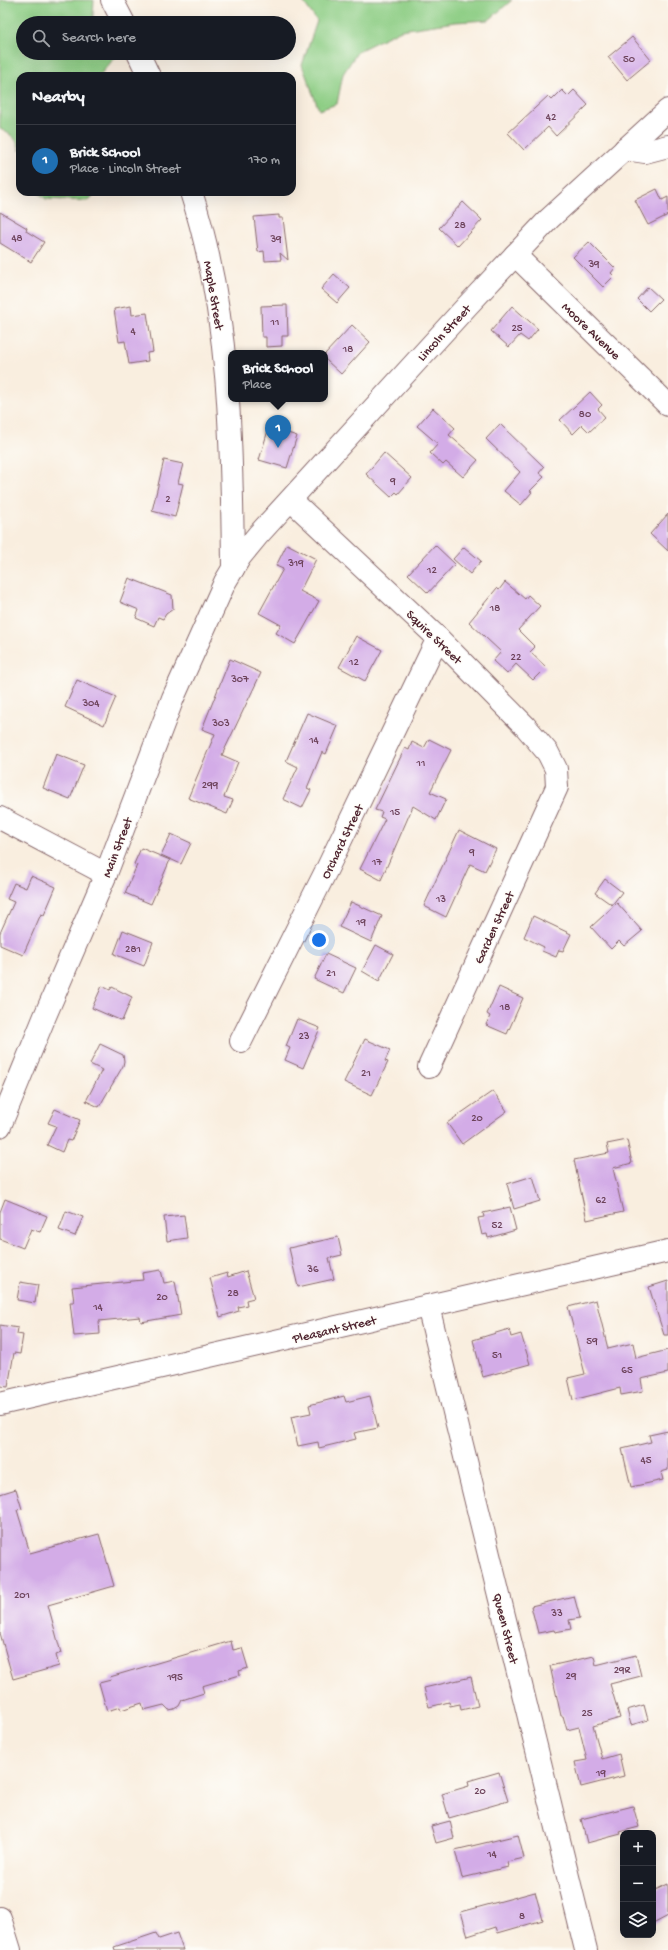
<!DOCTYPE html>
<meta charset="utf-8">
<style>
:root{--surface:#171b24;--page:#242831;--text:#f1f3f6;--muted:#9ea1a6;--line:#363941;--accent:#1f6fb2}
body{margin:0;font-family:"Gochi Hand",sans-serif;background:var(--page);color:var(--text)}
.controls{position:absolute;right:12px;bottom:12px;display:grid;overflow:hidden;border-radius:8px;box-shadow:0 4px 16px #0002}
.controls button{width:36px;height:36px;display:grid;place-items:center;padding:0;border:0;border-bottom:1px solid var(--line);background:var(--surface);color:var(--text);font:20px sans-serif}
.you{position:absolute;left:319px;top:940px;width:14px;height:14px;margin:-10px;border:3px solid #fff;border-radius:50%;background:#1a73e8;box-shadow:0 0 0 6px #1a73e833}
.badge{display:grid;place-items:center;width:26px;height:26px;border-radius:50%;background:var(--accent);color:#fff;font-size:13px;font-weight:700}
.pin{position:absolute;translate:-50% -33px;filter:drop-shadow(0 1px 2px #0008)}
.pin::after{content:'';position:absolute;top:21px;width:14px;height:12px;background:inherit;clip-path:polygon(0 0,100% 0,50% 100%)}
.popup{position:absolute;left:228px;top:350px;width:100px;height:52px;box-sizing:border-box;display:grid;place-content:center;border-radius:8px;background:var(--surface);filter:drop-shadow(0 1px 3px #0005);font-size:13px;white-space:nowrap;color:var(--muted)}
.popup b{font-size:15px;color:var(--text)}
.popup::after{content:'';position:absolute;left:50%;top:100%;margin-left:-8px;border:8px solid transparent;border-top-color:var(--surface)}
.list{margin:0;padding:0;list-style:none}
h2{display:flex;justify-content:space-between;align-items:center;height:52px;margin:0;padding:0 16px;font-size:17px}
h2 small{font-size:13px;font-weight:400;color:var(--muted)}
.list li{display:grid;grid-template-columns:26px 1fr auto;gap:12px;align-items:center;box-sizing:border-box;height:72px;padding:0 16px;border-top:1px solid var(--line)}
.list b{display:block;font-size:15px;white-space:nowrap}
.list p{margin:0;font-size:13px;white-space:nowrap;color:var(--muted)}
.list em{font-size:13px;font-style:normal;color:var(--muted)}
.icon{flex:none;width:22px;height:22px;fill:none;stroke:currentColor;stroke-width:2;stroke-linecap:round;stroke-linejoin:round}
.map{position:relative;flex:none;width:668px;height:1950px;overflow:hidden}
.search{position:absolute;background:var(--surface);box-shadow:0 4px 16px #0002;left:16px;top:16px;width:280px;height:44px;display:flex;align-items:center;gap:10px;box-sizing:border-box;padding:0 14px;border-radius:22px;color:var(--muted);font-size:15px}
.panel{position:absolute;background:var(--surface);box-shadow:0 4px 16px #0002;left:16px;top:72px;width:280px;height:124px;border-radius:12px}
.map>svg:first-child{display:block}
.green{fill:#8dcd84;stroke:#6c7658}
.building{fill:#d3ace7}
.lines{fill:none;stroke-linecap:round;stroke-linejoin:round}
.minor-casing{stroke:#87676a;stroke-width:24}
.major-casing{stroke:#87676a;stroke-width:24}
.minor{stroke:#fff;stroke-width:22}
.major{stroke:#fff;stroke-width:22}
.labels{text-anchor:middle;stroke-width:3;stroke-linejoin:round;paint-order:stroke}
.number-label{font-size:11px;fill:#6c425a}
.street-label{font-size:13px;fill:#4a1f2b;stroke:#fdfcf7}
</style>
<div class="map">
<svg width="668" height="1950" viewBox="0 0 668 1950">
<rect width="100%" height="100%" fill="#fdfcf7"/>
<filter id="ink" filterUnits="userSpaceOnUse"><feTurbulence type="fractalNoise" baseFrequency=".025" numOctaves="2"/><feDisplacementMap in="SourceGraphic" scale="8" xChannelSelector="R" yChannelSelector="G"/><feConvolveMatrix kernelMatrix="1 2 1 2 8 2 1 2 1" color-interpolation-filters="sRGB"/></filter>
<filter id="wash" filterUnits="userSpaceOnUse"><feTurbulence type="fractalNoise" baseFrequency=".012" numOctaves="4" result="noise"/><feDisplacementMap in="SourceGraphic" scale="16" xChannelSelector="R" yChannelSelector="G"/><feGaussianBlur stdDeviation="0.9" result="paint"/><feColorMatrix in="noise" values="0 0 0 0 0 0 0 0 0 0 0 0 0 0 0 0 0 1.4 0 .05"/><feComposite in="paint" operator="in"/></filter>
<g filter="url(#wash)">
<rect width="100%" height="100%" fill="#f9eedf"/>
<g class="green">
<path d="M0,0H94L93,15L96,23H23V53H115L117,55L99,76H20V151C17,138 12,135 0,129Z"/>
<path d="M302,0H512L489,20L455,22L401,30L358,51L343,74L337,104L319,110L302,65L317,21Z"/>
<path d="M37,192H97L88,201L46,199Z"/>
</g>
<g id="blocks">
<g class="building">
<path d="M632,37L651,60L627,80L608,57Z"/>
<path d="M562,90L568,96L574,90L588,105L556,136L548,127L524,150L508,133L548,96L552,100Z"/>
<path d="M657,189L662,200L668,197V215L648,225L635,200Z"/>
<path d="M463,202L482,220L458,246L439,228Z"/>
<path d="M0,212L27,228L26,231L44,242L31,262L0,243Z"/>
<path d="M279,215V218H283L288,260L280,253L281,260L265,261L264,251L258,252L254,217Z"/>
<path d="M589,242L615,268L611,273L614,276L603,287L573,257Z"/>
<path d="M334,274L350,288L337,303L321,289Z"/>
<path d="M648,287L661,299L649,311L637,299Z"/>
<path d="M287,305L288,336H282V346L266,347V337H262L261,306Z"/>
<path d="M131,306L132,315L147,313L153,352L147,353L148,361L129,364L125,341L119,342L114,309Z"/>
<path d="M512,306L538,329L528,341L520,335L509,347L491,331Z"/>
<path d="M352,325L370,342L341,374L325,359V354Z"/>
<path d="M590,392L602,405L598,409L605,417L589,432L582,425L573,434L560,420Z"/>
<path d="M433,408L455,428L449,435L478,460L463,477L446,462L443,465L430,453L438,444L417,426Z"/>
<path d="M500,424L544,467L539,473L544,477L530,491L532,492L521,505L504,491L520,472L486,439Z"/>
<path d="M269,427L297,436L287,468L259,460Z"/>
<path d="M384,453L412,478L398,494L396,492L391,497L366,474Z"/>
<path d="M164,460L183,464L178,483L183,484L175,517L152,511Z"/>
<path d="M668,514V551L650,534Z"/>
<path d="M287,544L316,559L300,591L319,601L295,644L276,633L281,625L259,613L283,569L276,566Z"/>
<path d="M435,545L455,564L428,593L408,574Z"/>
<path d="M464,547L481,561L470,574L453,559Z"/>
<path d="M129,578L172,595L173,609L166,614L163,619L158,617L154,626L136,618L139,610L120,602Z"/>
<path d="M505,582L525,599L528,595L540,606L518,630L535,647L530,652L546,667L533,680L516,664L507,674L493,661L501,652L469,622L497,588L499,590Z"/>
<path d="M356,636L382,650L365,681L339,667Z"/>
<path d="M230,659L261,673L222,755L238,762L224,797L233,800L227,814L188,798L215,734L202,729Z"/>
<path d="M77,680L116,697L104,725L65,707Z"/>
<path d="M307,713L338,726L326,754L322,752L307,788L311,790L302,808L283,799L298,767L286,761Z"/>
<path d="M429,739L451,750L430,792L446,799L436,820L413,806L381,880L360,869L385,819L380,817L382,812L375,810L405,748L409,750L412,742L424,748Z"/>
<path d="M56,754L84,765L70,799L43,788Z"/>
<path d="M459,830L496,849L485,871L470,864L446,917L424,906Z"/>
<path d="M171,834L191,843L181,864L161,855Z"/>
<path d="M141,848L170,860L151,904L125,893L137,865L134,864Z"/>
<path d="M31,876L56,887L44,915L41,914L23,955L0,945V933L14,902L7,899L14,883L26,888Z"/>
<path d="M605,879L622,892L612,905L595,893Z"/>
<path d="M351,902L382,916L371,942L339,927Z"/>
<path d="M617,903L642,931L624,946L619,941L611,949L591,927Z"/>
<path d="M533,916L571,934L563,951L559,950L556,957L542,951L544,947L524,937Z"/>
<path d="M123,930L153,942L144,966L114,954Z"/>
<path d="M376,945L393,954L379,981L362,971Z"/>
<path d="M326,954L356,968L344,993L314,979Z"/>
<path d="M102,986L110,990L112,987L132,997L122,1021L92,1008Z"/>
<path d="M499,987L523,998L507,1034L486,1025L490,1016L487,1014Z"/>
<path d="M297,1019L320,1028L303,1068L285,1060L290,1048L286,1046Z"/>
<path d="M365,1039L390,1050L385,1061L388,1062L372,1095L344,1082Z"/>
<path d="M100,1044L123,1055L124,1061L123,1066L99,1107L86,1101L102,1070L90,1064Z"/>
<path d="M493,1091L507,1111L462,1144L447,1123Z"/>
<path d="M55,1109L80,1120L71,1141L67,1140L62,1152L47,1145L56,1126L48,1123Z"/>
<path d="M627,1140L632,1163L613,1168L623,1212L587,1220L574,1160L609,1153L607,1144Z"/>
<path d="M533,1176L540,1201L514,1209L507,1184Z"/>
<path d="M5,1199L47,1216L40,1232L31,1229L23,1248L0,1239V1212Z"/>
<path d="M510,1207L516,1230L488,1238L487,1234L482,1235L478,1218L484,1217L483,1213Z"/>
<path d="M66,1211L83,1217L75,1236L59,1230Z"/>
<path d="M184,1215L187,1238L167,1241L164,1217Z"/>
<path d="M338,1237L342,1255L329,1258L334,1279L298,1287L289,1248Z"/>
<path d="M161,1270L164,1283L175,1281L181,1315L141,1322L140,1317L99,1321L100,1334L74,1336L70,1302H74L72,1287L143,1280L142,1273Z"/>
<path d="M246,1271L254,1298L246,1300L247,1305L238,1307L239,1311L220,1317L210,1278L227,1273L228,1277Z"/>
<path d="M668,1281V1335H664L649,1287Z"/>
<path d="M20,1282L38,1285L35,1303L17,1300Z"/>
<path d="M596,1300L608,1349L633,1343L636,1358L668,1350V1373L641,1379L643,1391L621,1395L620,1388L573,1400L568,1378L585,1374L568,1307Z"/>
<path d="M0,1325L18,1328L17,1334L23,1335L20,1354L14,1353L8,1387L0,1386Z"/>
<path d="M509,1329L511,1337L521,1334L530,1364L483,1377L473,1340Z"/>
<path d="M344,1396L346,1402L370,1396L378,1428L354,1433L356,1439L319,1448L318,1442L298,1446L291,1417L311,1413L309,1405Z"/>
<path d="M668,1431V1470L661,1472L663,1480L631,1487L622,1449L651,1442L649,1435Z"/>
<path d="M16,1489L22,1509L17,1510L30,1553L99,1534L114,1586L48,1605L61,1653L56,1655L59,1666L13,1679L0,1633V1494Z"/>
<path d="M574,1596L580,1618L569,1620L571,1629L555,1632L554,1630L538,1633L531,1606Z"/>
<path d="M231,1641L233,1650L242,1648L248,1668L239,1671L240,1675L202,1686L204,1693L182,1700L179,1706L174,1709L169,1710L164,1705L144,1710L142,1703L121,1710L120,1707L107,1711L99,1683L111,1680L110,1677Z"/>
<path d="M636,1655L641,1676L610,1684L620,1718L593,1726L602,1759L619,1754L624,1776L581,1787L575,1762L587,1760L579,1727L567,1730L563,1716H561L550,1666L594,1656L596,1665Z"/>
<path d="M471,1677L478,1706L461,1710L460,1704L450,1706L449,1702L429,1707L424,1688Z"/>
<path d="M644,1705L648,1720L631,1725L627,1710Z"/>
<path d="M499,1772L508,1801L449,1818L442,1794L469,1786L468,1781Z"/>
<path d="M633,1806L639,1827L620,1832L621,1834L587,1843L581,1819Z"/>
<path d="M450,1821L454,1838L436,1843L431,1826Z"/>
<path d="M518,1835L524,1858L507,1862L508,1867L462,1878L455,1850Z"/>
<path d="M668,1884V1916L653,1924V1891Z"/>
<path d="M535,1892L543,1920L498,1933L496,1927L468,1936L461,1912Z"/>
<path d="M156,1933L159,1939L177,1933L183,1950H115L114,1947Z"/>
</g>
</g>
</g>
<g filter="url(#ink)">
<use href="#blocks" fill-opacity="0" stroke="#87676a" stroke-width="1"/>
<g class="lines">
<defs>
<g id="minor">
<path d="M112,0L124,23"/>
<path d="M138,53L149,76"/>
<path d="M625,149L645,152L668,146"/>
<path d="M191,192C230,312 232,443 233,569"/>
<path d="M515,255L668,405"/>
<path d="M291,500L438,638L525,726L548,753L556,769L557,787L429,1067"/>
<path d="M0,818L106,874"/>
<path d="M241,1041L328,867L438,638"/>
<path d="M428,1306L586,1950"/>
<path d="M0,1404L668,1251"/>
</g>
<g id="major">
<path d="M0,1126L45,1016L106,874L173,698L225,582L240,557L258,535L467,306L549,219L668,110"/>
<path d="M0,1918L10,1950"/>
</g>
</defs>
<use href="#minor" class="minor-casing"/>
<use href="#major" class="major-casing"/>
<use href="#minor" class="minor"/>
<use href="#major" class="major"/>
</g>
</g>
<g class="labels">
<g class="number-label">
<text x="629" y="62">50</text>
<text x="551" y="120">42</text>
<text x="460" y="228">28</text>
<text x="17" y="241">48</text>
<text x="276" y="242">39</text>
<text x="594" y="267">39</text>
<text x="275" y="325">11</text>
<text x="517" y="331">25</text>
<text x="133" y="334">4</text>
<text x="348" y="352">18</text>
<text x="585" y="417">80</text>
<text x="393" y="484">9</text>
<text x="168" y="502">2</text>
<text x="296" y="566">319</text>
<text x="432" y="573">12</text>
<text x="495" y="611">18</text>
<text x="516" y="660">22</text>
<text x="354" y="665">12</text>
<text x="240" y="682">307</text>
<text x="91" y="706">304</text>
<text x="221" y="726">303</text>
<text x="314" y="743">14</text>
<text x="421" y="766">11</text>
<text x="210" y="788">299</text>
<text x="395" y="815">15</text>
<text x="472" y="855">9</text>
<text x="377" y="865">17</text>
<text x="441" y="902">13</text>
<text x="361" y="925">19</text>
<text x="133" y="952">281</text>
<text x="331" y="976">21</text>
<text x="505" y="1010">18</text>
<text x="304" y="1039">23</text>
<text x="366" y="1076">21</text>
<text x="477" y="1121">20</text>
<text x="601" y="1203">62</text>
<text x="497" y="1228">52</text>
<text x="313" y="1272">36</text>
<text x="233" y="1296">28</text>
<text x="162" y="1300">20</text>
<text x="98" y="1310">14</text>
<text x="592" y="1344">59</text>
<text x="497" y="1358">51</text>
<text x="627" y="1373">65</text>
<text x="646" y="1463">45</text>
<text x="22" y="1598">201</text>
<text x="557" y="1616">33</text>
<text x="622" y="1673">29R</text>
<text x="571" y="1679">29</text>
<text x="175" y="1680">195</text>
<text x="587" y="1716">25</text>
<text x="601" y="1776">19</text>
<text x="480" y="1794">20</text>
<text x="492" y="1857">14</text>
<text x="522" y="1919">8</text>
</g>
<g class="street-label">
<text transform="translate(215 295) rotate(80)" y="5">Maple Street</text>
<text transform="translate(592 330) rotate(44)" y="5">Moore Avenue</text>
<text transform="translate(443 332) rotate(-47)" y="5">Lincoln Street</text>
<text transform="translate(435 636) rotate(44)" y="5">Squire Street</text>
<text transform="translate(341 841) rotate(-64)" y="5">Orchard Street</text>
<text transform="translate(116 847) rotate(-69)" y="5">Main Street</text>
<text transform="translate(493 927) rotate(-65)" y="5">Garden Street</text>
<text transform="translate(334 1328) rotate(-13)" y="5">Pleasant Street</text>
<text transform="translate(507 1628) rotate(76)" y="5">Queen Street</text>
</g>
</g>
</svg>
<div class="controls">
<button>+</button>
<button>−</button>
<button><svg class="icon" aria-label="layers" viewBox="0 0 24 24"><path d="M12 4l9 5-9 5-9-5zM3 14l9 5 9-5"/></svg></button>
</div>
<div class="you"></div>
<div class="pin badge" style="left:278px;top:448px">1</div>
<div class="popup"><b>Brick School</b>Place</div>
<div class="search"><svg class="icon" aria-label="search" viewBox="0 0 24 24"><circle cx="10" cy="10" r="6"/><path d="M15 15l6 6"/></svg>Search here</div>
<section class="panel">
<h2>Nearby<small></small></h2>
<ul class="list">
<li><span class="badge">1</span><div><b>Brick School</b><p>Place · Lincoln Street</p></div><em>170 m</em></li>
</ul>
</section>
</div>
